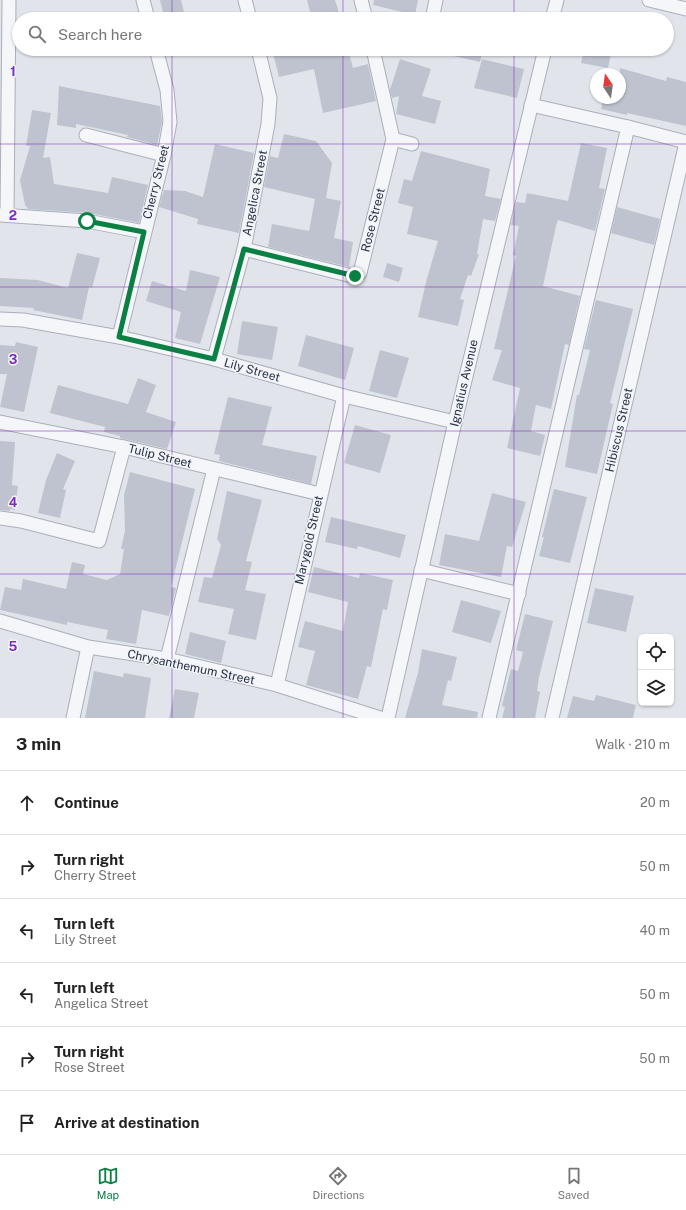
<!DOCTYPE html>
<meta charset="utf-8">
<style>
:root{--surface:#fff;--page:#f6f6f6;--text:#222;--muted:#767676;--line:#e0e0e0;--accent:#0b8043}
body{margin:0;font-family:"Public Sans",sans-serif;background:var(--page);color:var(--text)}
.controls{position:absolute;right:12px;bottom:12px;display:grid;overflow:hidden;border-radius:6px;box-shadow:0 1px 3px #0004}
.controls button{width:36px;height:36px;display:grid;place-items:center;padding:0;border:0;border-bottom:1px solid var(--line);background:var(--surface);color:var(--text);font:20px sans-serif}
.compass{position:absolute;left:590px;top:68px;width:36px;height:36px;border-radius:50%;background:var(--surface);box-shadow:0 1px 3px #0004;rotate:347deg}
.stop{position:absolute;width:12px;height:12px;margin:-9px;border:3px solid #0b8043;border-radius:50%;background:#fff}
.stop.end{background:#0b8043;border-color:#fff;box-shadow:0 1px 4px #0008}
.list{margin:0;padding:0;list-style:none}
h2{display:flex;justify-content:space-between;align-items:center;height:52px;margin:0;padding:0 16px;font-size:17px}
h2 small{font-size:13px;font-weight:400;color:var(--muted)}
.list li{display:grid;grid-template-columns:26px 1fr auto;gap:12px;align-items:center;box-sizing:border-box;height:64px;padding:0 16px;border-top:1px solid var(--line)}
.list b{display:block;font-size:15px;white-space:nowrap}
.list p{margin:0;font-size:13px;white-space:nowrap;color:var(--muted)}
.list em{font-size:13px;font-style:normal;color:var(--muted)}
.icon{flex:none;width:22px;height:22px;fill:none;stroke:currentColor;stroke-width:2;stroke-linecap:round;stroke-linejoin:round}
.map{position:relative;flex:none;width:686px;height:718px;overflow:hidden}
.search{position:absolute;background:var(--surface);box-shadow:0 1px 3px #0004;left:12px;right:12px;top:12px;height:44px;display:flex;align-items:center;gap:10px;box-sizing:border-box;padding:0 14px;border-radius:22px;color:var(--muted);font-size:15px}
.sheet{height:436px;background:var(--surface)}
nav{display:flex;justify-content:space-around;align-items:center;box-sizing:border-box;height:56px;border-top:1px solid var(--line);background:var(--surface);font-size:11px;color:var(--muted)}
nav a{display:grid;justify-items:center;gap:2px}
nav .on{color:var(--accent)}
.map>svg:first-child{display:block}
.building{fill:#bec3cf}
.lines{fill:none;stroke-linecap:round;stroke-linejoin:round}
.street-casing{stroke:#aaafb9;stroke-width:15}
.street{stroke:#f4f6f9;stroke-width:13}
.route{stroke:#0b8043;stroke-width:5}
.grid{fill:none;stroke:#7b2cbf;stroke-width:1;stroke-opacity:0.55}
.labels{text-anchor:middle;stroke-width:3;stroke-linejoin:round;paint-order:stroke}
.street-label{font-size:12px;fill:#283145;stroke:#f1f4f8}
.grid-label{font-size:13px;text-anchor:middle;font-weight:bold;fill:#7b2cbf;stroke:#f1f4f8;stroke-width:3;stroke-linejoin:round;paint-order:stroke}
</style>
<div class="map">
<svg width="686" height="718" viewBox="0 0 686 718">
<rect width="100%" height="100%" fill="#e1e5eb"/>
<g class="building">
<path d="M160,0H181L184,12L164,16Z"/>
<path d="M307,0H335L340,16L329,19H312Z"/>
<path d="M374,0H418L415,15L373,5Z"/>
<path d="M272,49H348L353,68L368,64L376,101L323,113L314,69L279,77Z"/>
<path d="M446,49H483L480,62L445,54Z"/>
<path d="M584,49H612L608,68L581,63Z"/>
<path d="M400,59L431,69L422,96L441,101L435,124L396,114L399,96L392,98L390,90Z"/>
<path d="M482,59L524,69L517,98L474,88Z"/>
<path d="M620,68L666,81L667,77L686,82V126L627,113V115L601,109L603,98H620Z"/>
<path d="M59,86L160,106L162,122L157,145L127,137L128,135L76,124V128L57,125Z"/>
<path d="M32,110L51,113L43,158L50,157L54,184L108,193L112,177L148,185L139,223L89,213L28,209L25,205L20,180L30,146H26Z"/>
<path d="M284,134L316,141L332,163L326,198L341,201L334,238L353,242L349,267L268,247L272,224L309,231L315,199L264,187L270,156L278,158Z"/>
<path d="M581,143L607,148L599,188L605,189L595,231L558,220L556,226L543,286L580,296L569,345L565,344L551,409L536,405L531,431L545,435L540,456L507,448L520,388L492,380L502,350L494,349L516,256L513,255L519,226L511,225L516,202L525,203L527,193L568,201Z"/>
<path d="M215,144L254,153L239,233L197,224L198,219L159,207L164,190L185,191L203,197Z"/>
<path d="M421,151L490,169L485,196L501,199L495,221L483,219L477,254H479L471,276L468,275L460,299L464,300L458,326L418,317L426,282L438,241L407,234L413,207L398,203L404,179L412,181Z"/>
<path d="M617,207L660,219L654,245L611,233Z"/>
<path d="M77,253L100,258L92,288L89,287L82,320L33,310L34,308L0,306V278L38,280L68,288Z"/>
<path d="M387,263L403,268L399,282L383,277Z"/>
<path d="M190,270L220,277L200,344L175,338L181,312L146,301L152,281L186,291Z"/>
<path d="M596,300L633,309L610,403L613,404L597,474L565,467L577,395H579L590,350L584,349Z"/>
<path d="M242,321L278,327L272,360L237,354Z"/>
<path d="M306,335L354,348L345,380L298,366Z"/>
<path d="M16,342L38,347L24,412L0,407L7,374H0V345L15,346Z"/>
<path d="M380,350L409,358L397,398L369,391Z"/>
<path d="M138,378L156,385L146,412L176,422L167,449L120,438V436L104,432L105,427L50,413L58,385L128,404Z"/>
<path d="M228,397L272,407L262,445L317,456L311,484L219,461L220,455L214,454Z"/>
<path d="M355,425L391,435L380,473L344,463Z"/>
<path d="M0,441L15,442L12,485L18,486L15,510L10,509V511L0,510Z"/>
<path d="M57,453L75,461L63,489L66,490L60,518L38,513L46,480Z"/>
<path d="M130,472L195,489L171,587L176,588L169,616L142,610L136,644L106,639L108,630L67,622V625L0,610L5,587L21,590L23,579L66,589L72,562L85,565L83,574L107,580L120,574L124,549H121L125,531L124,495Z"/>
<path d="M554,489L587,497L570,563L539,556L544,537H542Z"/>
<path d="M227,491L262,500L246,561L252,562L245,590L266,594L256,640L228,634L234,609L198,602L204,577L212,578L221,545L217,539Z"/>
<path d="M492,493L526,502L512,547L507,546L501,577L439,565L445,534L479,541Z"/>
<path d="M331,517L406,535L400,558L358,546L357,549L325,542Z"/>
<path d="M314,567L359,578L360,573L393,580L387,610L383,609L371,667L367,666L358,699L306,685L315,651L298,647L305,621L343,631L348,602L308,592Z"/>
<path d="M595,588L634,596L626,632L587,623Z"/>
<path d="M461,600L501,611L491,643L452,632Z"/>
<path d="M525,614L553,621L539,677L537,691L540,692L535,718H502L505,707L502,706L511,669L518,671L523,652L516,650Z"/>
<path d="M190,632L226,641L221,663L185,654Z"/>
<path d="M422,649L457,657L451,681L448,680L442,705L478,712L477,718H405L418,673Z"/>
<path d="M94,671L123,677L124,673L151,678L145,718H85Z"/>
<path d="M175,689L199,693L194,718H169Z"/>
<path d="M596,695L636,705L633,718H567L573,696L594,701Z"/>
</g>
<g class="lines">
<defs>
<g id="street">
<path d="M143,0L148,19"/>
<path d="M245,0L250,19"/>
<path d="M361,0L366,19"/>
<path d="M649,0L686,9"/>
<path d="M432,19L436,0"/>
<path d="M552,19L557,0"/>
<path d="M531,105L628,127L686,142"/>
<path d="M86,135L164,155"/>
<path d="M393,139L412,144"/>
<path d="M0,215L87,221L144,232"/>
<path d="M7,215L9,0"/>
<path d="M244,249L352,276L360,273L393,139L373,49"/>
<path d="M0,319L23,320L119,337L214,359L344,396L455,422"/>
<path d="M119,337L164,155L170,122L167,90L156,49"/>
<path d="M214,359L244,249L268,124L270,98L258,49"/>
<path d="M0,422L124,447L320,494"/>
<path d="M0,518L21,521L99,541L124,447"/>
<path d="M421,570L519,594"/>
<path d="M0,621L88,647L167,659L277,685L380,718"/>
<path d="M167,659L214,469"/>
<path d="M277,685L344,396"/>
<path d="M73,718L88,647"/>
<path d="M388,718L455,422L545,49"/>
<path d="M489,718L628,127"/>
<path d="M552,718L686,143"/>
</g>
</defs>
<use href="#street" class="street-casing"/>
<use href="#street" class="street"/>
</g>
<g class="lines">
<path class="route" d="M87,221L144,232L119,337L214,359L244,249L355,276"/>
</g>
<path class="grid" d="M172,0V19M343,0V19M514,0V19M172,49V718M343,49V718M514,49V718M0,144H686M0,287H686M0,431H686M0,574H686"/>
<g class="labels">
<g class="street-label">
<text transform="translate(156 182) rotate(-76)" y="4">Cherry Street</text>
<text transform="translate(255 193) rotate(-79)" y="4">Angelica Street</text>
<text transform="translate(373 220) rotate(-76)" y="4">Rose Street</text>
<text transform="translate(252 370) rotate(16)" y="4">Lily Street</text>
<text transform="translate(464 383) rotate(-77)" y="4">Ignatius Avenue</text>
<text transform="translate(619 430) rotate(-77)" y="4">Hibiscus Street</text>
<text transform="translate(160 456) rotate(14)" y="4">Tulip Street</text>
<text transform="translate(309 540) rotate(-77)" y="4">Marygold Street</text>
<text transform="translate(191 667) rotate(12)" y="4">Chrysanthemum Street</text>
</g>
</g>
<g class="grid-label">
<text x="13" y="76">1</text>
<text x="13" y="220">2</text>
<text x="13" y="364">3</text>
<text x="13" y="507">4</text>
<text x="13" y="651">5</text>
</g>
</svg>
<div class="controls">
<button><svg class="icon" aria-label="locate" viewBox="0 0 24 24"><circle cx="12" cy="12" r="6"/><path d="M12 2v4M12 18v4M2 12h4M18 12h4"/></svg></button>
<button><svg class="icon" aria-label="layers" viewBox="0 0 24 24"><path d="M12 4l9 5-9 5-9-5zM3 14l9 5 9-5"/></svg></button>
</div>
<svg class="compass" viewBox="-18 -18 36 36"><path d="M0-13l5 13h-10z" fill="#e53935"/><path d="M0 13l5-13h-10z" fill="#767676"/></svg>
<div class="stop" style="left:87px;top:221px"></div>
<div class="stop end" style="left:355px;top:276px"></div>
<div class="search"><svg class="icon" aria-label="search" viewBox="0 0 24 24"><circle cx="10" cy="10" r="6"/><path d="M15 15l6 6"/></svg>Search here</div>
</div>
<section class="sheet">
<h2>3 min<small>Walk · 210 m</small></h2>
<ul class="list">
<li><svg class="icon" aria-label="ahead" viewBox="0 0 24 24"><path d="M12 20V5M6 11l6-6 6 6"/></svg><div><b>Continue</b></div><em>20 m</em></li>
<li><svg class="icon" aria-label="right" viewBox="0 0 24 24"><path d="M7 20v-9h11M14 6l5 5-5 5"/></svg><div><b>Turn right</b><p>Cherry Street</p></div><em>50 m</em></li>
<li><svg class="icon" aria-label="left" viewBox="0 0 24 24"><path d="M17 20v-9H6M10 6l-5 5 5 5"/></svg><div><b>Turn left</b><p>Lily Street</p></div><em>40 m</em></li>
<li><svg class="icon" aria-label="left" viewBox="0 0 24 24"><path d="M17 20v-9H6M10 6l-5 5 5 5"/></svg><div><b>Turn left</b><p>Angelica Street</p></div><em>50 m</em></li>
<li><svg class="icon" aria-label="right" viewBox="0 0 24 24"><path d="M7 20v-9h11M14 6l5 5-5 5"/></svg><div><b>Turn right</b><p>Rose Street</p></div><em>50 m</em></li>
<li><svg class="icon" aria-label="arrive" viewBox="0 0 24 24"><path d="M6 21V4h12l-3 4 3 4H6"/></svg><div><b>Arrive at destination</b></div></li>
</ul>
</section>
<nav>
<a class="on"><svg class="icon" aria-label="map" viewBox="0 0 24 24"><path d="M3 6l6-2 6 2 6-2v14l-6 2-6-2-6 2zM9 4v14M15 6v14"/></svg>Map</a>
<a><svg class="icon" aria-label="directions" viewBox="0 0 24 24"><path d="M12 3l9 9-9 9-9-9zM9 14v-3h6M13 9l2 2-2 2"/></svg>Directions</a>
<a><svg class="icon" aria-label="saved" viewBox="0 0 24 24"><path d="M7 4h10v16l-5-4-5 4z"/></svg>Saved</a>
</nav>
